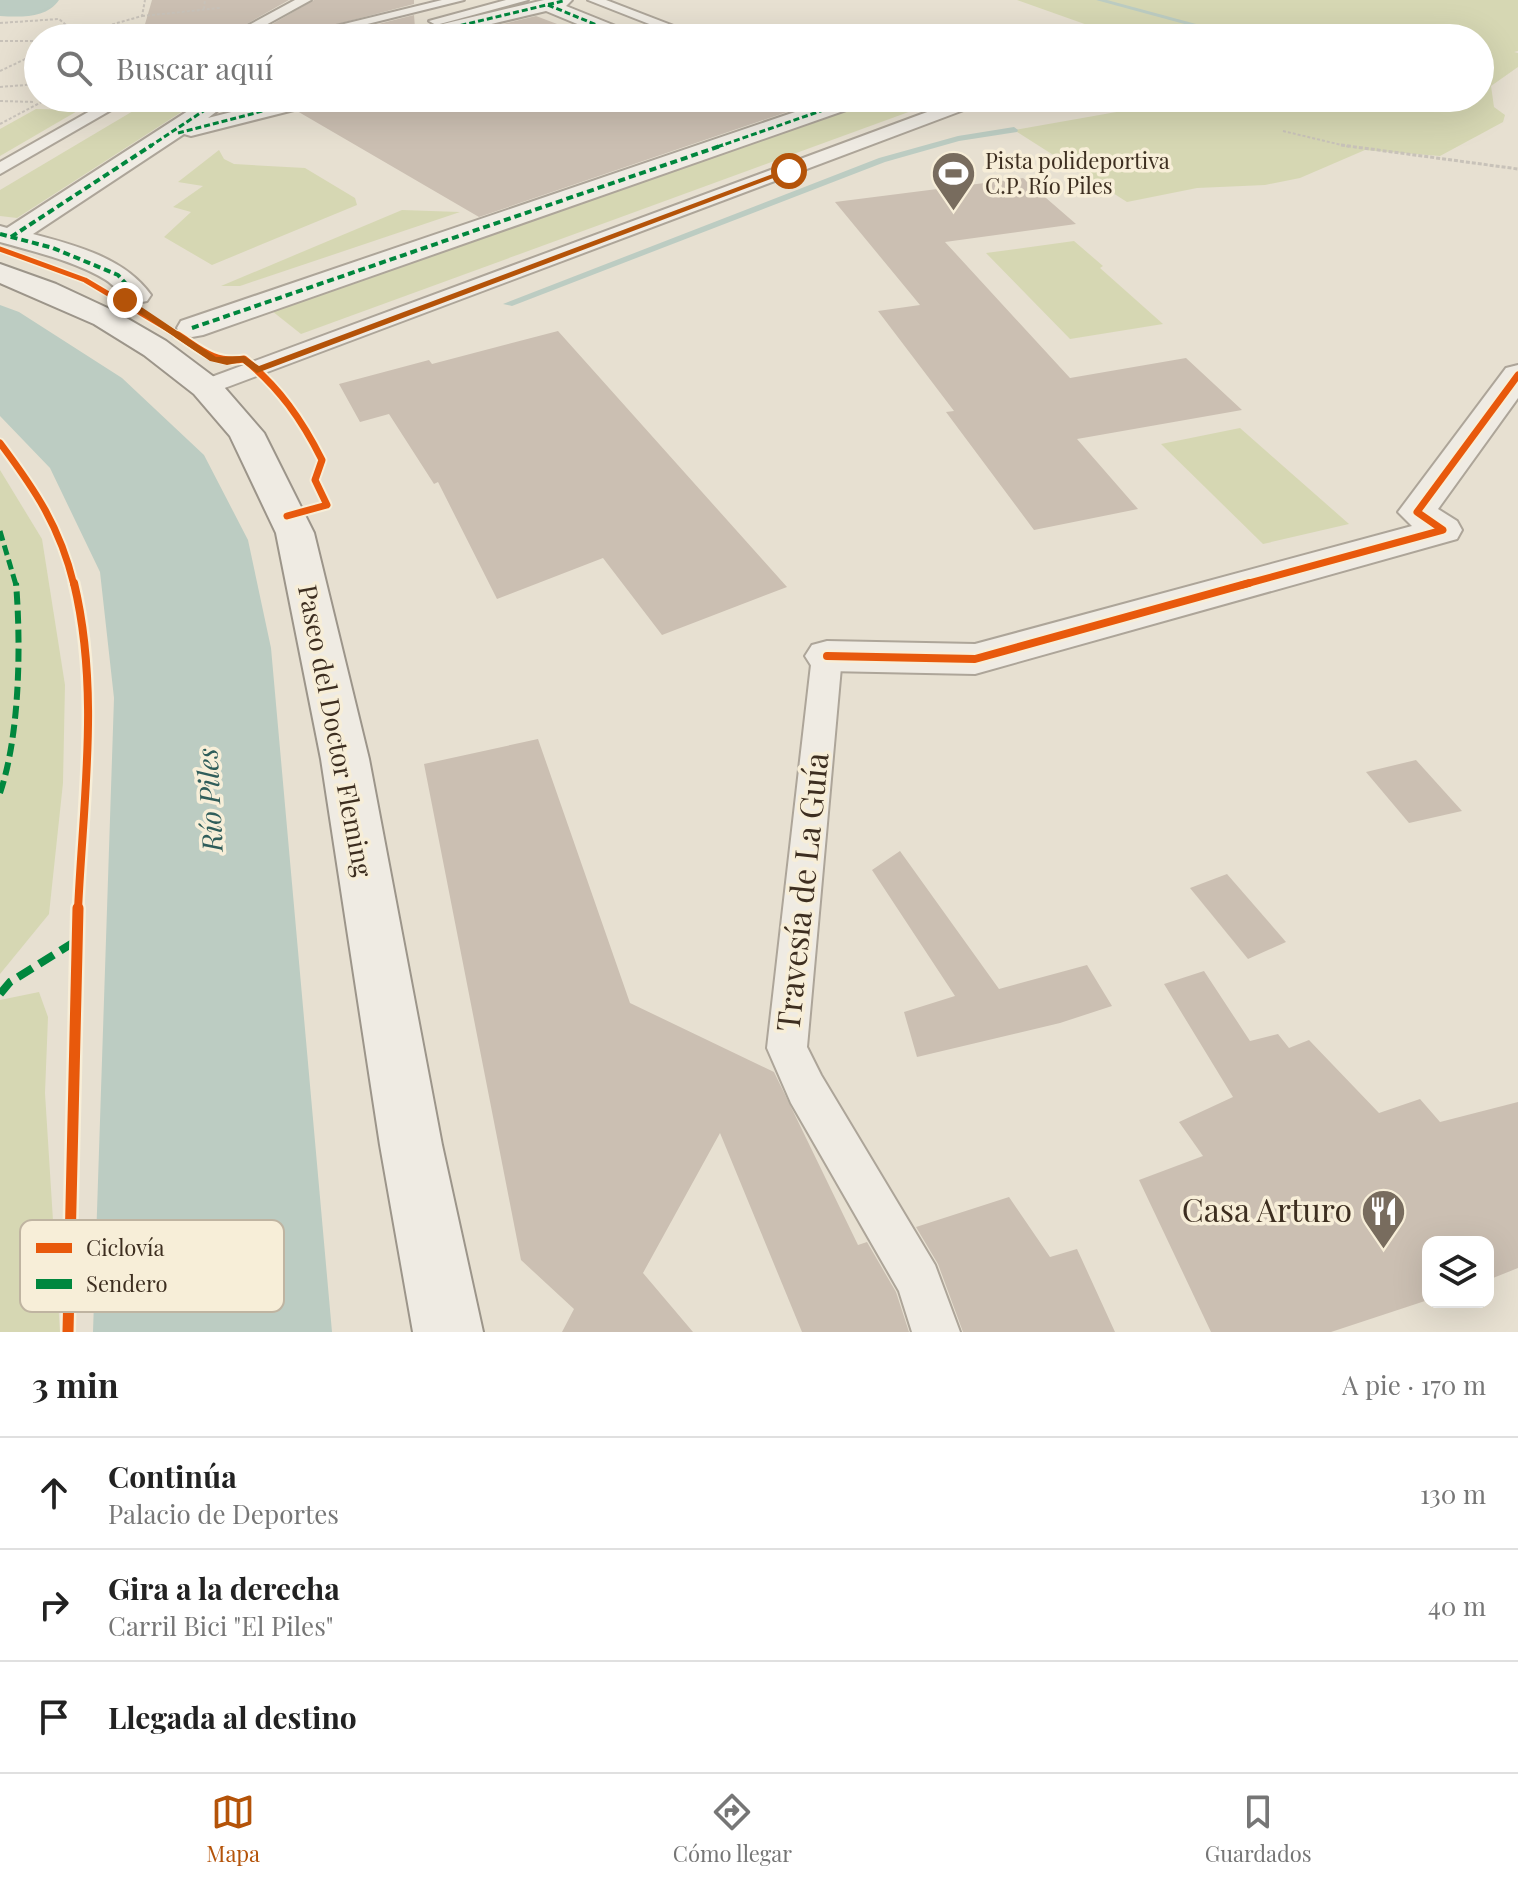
<!DOCTYPE html>
<html lang="es">
<meta charset="utf-8">
<style>
:root{--surface:#fff;--page:#f2f2f2;--text:#222;--muted:#767676;--line:#e0e0e0;--accent:#b45309}
body{margin:0;font-family:"Playfair Display",serif;background:var(--page);color:var(--text)}
.controls{position:absolute;right:24px;bottom:24px;display:grid;overflow:hidden;border-radius:16px;box-shadow:0 8px 32px #0002}
.controls button{width:72px;height:72px;display:grid;place-items:center;padding:0;border:0;border-bottom:2px solid var(--line);background:var(--surface);color:var(--text);font:40px sans-serif}
.stop{position:absolute;width:24px;height:24px;margin:-18px;border:6px solid #b45309;border-radius:50%;background:#fff}
.stop.end{background:#b45309;border-color:#fff;box-shadow:0 2px 8px #0008}
.list{margin:0;padding:0;list-style:none}
h2{display:flex;justify-content:space-between;align-items:center;height:104px;margin:0;padding:0 32px;font-size:34px}
h2 small{font-size:26px;font-weight:400;color:var(--muted)}
.list li{display:grid;grid-template-columns:52px 1fr auto;gap:24px;align-items:center;box-sizing:border-box;height:112px;padding:0 32px;border-top:2px solid var(--line)}
.list b{display:block;font-size:30px;white-space:nowrap}
.list p{margin:0;font-size:26px;white-space:nowrap;color:var(--muted)}
.list em{font-size:26px;font-style:normal;color:var(--muted)}
.icon{flex:none;width:44px;height:44px;fill:none;stroke:currentColor;stroke-width:2;stroke-linecap:round;stroke-linejoin:round}
.map{position:relative;flex:none;width:1518px;height:1332px;overflow:hidden}
.search{position:absolute;background:var(--surface);box-shadow:0 8px 32px #0002;left:24px;right:24px;top:24px;height:88px;display:flex;align-items:center;gap:20px;box-sizing:border-box;padding:0 28px;border-radius:44px;color:var(--muted);font-size:30px}
.sheet{height:440px;background:var(--surface)}
nav{display:flex;justify-content:space-around;align-items:center;box-sizing:border-box;height:112px;border-top:2px solid var(--line);background:var(--surface);font-size:22px;color:var(--muted)}
nav a{display:grid;justify-items:center;gap:4px}
nav .on{color:var(--accent)}
.map>svg:first-child{display:block}
.green{fill:#d6d7b3}
.water{fill:#bcccc2}
.lines{fill:none;stroke-linecap:round;stroke-linejoin:round}
.stream{fill:#bcccc2;fill-rule:evenodd}
.building{fill:#cbbfb2}
.service-casing{stroke:#ada599;stroke-width:4}
.pedestrian-casing{stroke:#ada599;stroke-width:4}
.minor-casing{stroke:#ada599;stroke-width:4}
.secondary-casing{stroke:#9c958a;stroke-width:4}
.path-far1{stroke:#c8c2b9;stroke-width:2;stroke-dasharray:3 2;stroke-linecap:butt}
.path{stroke:#c8c2b9;stroke-width:3;stroke-dasharray:4 2;stroke-linecap:butt}
.service{fill:#efebe3;fill-rule:evenodd}
.pedestrian{fill:#efebe3;fill-rule:evenodd}
.minor{fill:#efebe3;fill-rule:evenodd}
.secondary{fill:#efebe3;fill-rule:evenodd}
.quiet-far4{stroke:#00873e;stroke-width:3;stroke-dasharray:6 3;stroke-linecap:butt}
.quiet-far3{stroke:#00873e;stroke-width:4;stroke-dasharray:7 4;stroke-linecap:butt}
.quiet-far2{stroke:#00873e;stroke-width:5;stroke-dasharray:10 5;stroke-linecap:butt}
.quiet-far1{stroke:#00873e;stroke-width:6;stroke-dasharray:13 6;stroke-linecap:butt}
.quiet{stroke:#00873e;stroke-width:8;stroke-dasharray:17 8;stroke-linecap:butt}
.cycleway-far3-casing{stroke:#f7eed8;stroke-width:8}
.cycleway-far2-casing{stroke:#f7eed8;stroke-width:11}
.cycleway-far1-casing{stroke:#f7eed8;stroke-width:13}
.cycleway-casing{stroke:#f7eed8;stroke-width:16}
.cycleway-far3{stroke:#e8590c;stroke-width:5}
.cycleway-far2{stroke:#e8590c;stroke-width:7}
.cycleway-far1{stroke:#e8590c;stroke-width:8}
.cycleway{stroke:#e8590c;stroke-width:11}
.route{fill:#b45309}
.labels{text-anchor:middle;stroke-width:7;stroke-linejoin:round;paint-order:stroke}
.far-poi-label{font-size:22px;fill:#3d2e20;stroke:#f7eed8;text-anchor:start}
.street-label{font-size:26px;fill:#3d2e20;stroke:#f7eed8}
.water-label{font-size:28px;font-style:italic;fill:#2f5d5a;stroke:#f7eed8}
.near-street-label{font-size:32px;fill:#3d2e20;stroke:#f7eed8}
.near-poi-label{font-size:32px;fill:#3d2e20;stroke:#f7eed8;text-anchor:end}
.key{fill:#f7eed8;stroke:#bfb4a1;stroke-width:2}
.key-label{font-size:22px;fill:#3d2e20}
</style>
<div class="map">
<svg width="1518" height="1332" viewBox="0 0 1518 1332">
<rect width="100%" height="100%" fill="#e7e0d1"/>
<g class="green">
<path d="M1017,0H1518V51L1514,52L1518,53V67L1491,86L1494,107L1505,115L1503,122L1440,156L1365,150L1300,178L1265,185L1197,188L1127,202L1014,130L1122,111L1141,98H1480V38H1124Z"/>
<path d="M155,98H203L17,218L0,216V190Z"/>
<path d="M880,98H925L936,102L301,334L272,311Z"/>
<path d="M36,109L79,110L0,156V129Z"/>
<path d="M219,150L224,159L234,164L305,168L355,198L357,205L212,265L164,237L191,212L173,207L203,186L178,182Z"/>
<path d="M402,210L460,212L240,286H221Z"/>
<path d="M1074,241L1103,266L1100,268L1163,324L1070,339L986,253Z"/>
<path d="M1240,428L1349,524L1263,544L1161,444Z"/>
<path d="M0,470L42,539L65,685L63,783L49,914L0,974Z"/>
<path d="M39,992L48,1017L45,1093L60,1332H0V1000Z"/>
</g>
<g class="water">
<path d="M0,0H59C46,19 20,17 0,16Z"/>
<path d="M0,305L19,312L122,378L204,455L248,540L271,648L332,1332H93L114,698L100,572L50,468L0,416Z"/>
</g>
<g class="lines">
<g class="stream">
<path d="M1096,0H1107L1248,38H1236Z"/>
<path d="M1014,127L1018,130L1017,132L959,141L885,162L512,306L503,304L879,158L958,136Z"/>
</g>
</g>
<g class="building">
<path d="M152,0H289L222,38H141Z"/>
<path d="M314,0H414V4L284,38H248Z"/>
<path d="M414,15L415,28L400,31L395,38H323Z"/>
<path d="M536,16L594,38H446Z"/>
<path d="M292,98H756L790,111L479,217L297,111L300,104Z"/>
<path d="M1023,178L1076,224L945,242L1070,378L1186,358L1242,410L1077,439L1138,509L1034,530L946,412L954,411L878,311L920,305L835,202Z"/>
<path d="M558,331L787,587L662,635L603,558L497,599L438,482L434,484L389,414L360,422L339,384L429,360L432,364Z"/>
<path d="M538,739L630,1003L774,1072L858,1245L867,1242L896,1292L909,1332H802L720,1133L643,1273L693,1332H562L574,1309L521,1260L424,764Z"/>
<path d="M1416,760L1462,811L1409,823L1366,772Z"/>
<path d="M900,851L999,989L1087,965L1112,1006L1060,1023L917,1057L904,1012L955,996L872,870Z"/>
<path d="M1227,874L1286,942L1248,959L1190,888Z"/>
<path d="M1204,971L1250,1041L1278,1034L1289,1048L1309,1040L1379,1113L1420,1099L1440,1122L1518,1102V1268L1488,1280V1242H1428V1300L1331,1332H1211L1139,1180L1203,1156L1179,1122L1233,1097L1164,984Z"/>
<path d="M1009,1197L1050,1257L1077,1249L1115,1332H963L938,1264L916,1227Z"/>
</g>
<g class="lines">
<defs>
<g id="service">
<path d="M295,0H311L242,38H225Z"/>
<path d="M442,0H464L311,38H287Z"/>
<path d="M506,0H528L436,25L429,21Z"/>
<path d="M588,0H606L705,38H685Z"/>
<path d="M113,98H132L0,174V162Z"/>
<path d="M965,98H983L969,108L214,392H198L195,387L198,382Z"/>
<path d="M827,646L838,649L842,656L807,1047L821,1075L935,1265L960,1332H912L899,1291L791,1103L767,1048L812,656L816,649Z"/>
</g>
<g id="pedestrian">
<path d="M544,0H572L566,6L633,33L636,37L611,38L546,11L433,38H398L401,34Z"/>
<path d="M208,98H234L208,118L286,98L297,105L294,110L191,136L184,134L33,234C75,245 125,258 151,295L147,301C123,307 123,291 106,280C75,261 35,252 0,242V226L7,228Z"/>
<path d="M836,98H869L866,103L203,335L192,337L181,335L177,328L181,321Z"/>
</g>
<path id="minor" d="M1518,365V398L1438,509L1457,521L1462,530L1457,539L975,674L827,671L812,667L805,656L812,645L827,641L975,644L1412,526L1398,512L1506,368Z"/>
<path id="secondary" d="M0,264L56,284L116,312L166,341L218,380L264,433L314,533L369,759L442,1145L483,1332H413L380,1145L321,759L276,533L230,436L194,394L144,355L94,324L0,283Z"/>
</defs>
<use href="#service" class="service-casing"/>
<use href="#pedestrian" class="pedestrian-casing"/>
<use href="#minor" class="minor-casing"/>
<use href="#secondary" class="secondary-casing"/>
<g class="path-far1">
<path d="M204,9L205,0"/>
<path d="M142,16L220,8"/>
<path d="M0,23L59,19L72,30L84,32"/>
<path d="M64,38L142,16L145,0"/>
<path d="M116,38L123,32V26L119,25"/>
<path d="M0,41H38"/>
<path d="M0,71L38,53"/>
<path d="M0,87L38,84"/>
<path d="M0,101L35,102"/>
<path d="M0,124L49,98"/>
<path d="M1283,131L1350,147"/>
</g>
<path class="path" d="M1341,145L1518,169"/>
<use href="#service" class="service"/>
<use href="#pedestrian" class="pedestrian"/>
<use href="#minor" class="minor"/>
<use href="#secondary" class="secondary"/>
<g class="quiet-far4">
<path d="M548,5L626,37"/>
<path d="M408,38L563,1"/>
<path d="M178,133L286,105"/>
<path d="M149,147L223,98"/>
<path d="M717,147L858,98"/>
</g>
<g class="quiet-far3">
<path d="M0,234L53,248L118,275L136,295"/>
<path d="M11,237L152,145"/>
<path d="M192,328L723,145"/>
</g>
<path class="quiet-far2" d="M0,531L16,585"/>
<path class="quiet-far1" d="M0,793C20,734 21,645 16,583"/>
<path class="quiet" d="M0,994L10,982L76,941"/>
<defs>
<path id="cycleway-far3" d="M0,249L85,280L181,337"/>
<g id="cycleway-far2">
<path d="M178,335C201,350 215,364 244,359C279,387 302,420 322,460L315,480L327,505L287,516"/>
<path d="M0,443C36,491 60,527 74,585"/>
<path d="M1242,585L1443,530L1417,512L1518,375"/>
</g>
<g id="cycleway-far1">
<path d="M74,583C100,691 83,801 78,910"/>
<path d="M827,656L975,659L1249,583"/>
</g>
<path id="cycleway" d="M68,1332L78,908"/>
</defs>
<use href="#cycleway-far3" class="cycleway-far3-casing"/>
<use href="#cycleway-far2" class="cycleway-far2-casing"/>
<use href="#cycleway-far1" class="cycleway-far1-casing"/>
<use href="#cycleway" class="cycleway-casing"/>
<use href="#cycleway-far3" class="cycleway-far3"/>
<use href="#cycleway-far2" class="cycleway-far2"/>
<use href="#cycleway-far1" class="cycleway-far1"/>
<use href="#cycleway" class="cycleway"/>
</g>
<path class="route" d="M786,169L792,171L257,373L242,362L227,365L210,361L120,300L128,298L216,357L244,356L259,366Z"/>
<defs>
<symbol id="stadium-pin" viewBox="-11 -11 22 30"><path d="M0 17L-7.5 6A9.5 9.5 0 1 1 7.5 6Z" fill="#786c5e" stroke="#f7eed8"/><path d="M0-5a6.5 5 0 1 0 0 10a6.5 5 0 1 0 0-10ZM-3.5-1.8h7v3.6h-7Z" fill="#fff"/></symbol>
<symbol id="restaurant-pin" viewBox="-11 -11 22 30"><path d="M0 17L-7.5 6A9.5 9.5 0 1 1 7.5 6Z" fill="#786c5e" stroke="#f7eed8"/><path d="M-5-6h1v4h1v-4h1v4h1v-4h1v5L-1.5 .5V6h-2V.5L-5-1ZM5-6V6H3V1.5H1.5Q1.5-4 5-6Z" fill="#fff"/></symbol>
</defs>
<g fill-rule="evenodd">
<use href="#stadium-pin" x="928" y="148" width="51" height="69"/>
<use href="#restaurant-pin" x="1358" y="1186" width="51" height="69"/>
</g>
<g class="labels">
<g class="far-poi-label">
<text x="985" y="169">Pista polideportiva<tspan x="985" dy="25">C.P. Río Piles</tspan></text>
</g>
<g class="street-label">
<text transform="translate(335 731) rotate(79)" y="9">Paseo del Doctor Fleming</text>
</g>
<g class="water-label">
<text transform="translate(210 800) rotate(-93)" y="10">Río Piles</text>
</g>
<g class="near-street-label">
<text transform="translate(803 892) rotate(-84)" y="11">Travesía de La Guía</text>
</g>
<g class="near-poi-label">
<text x="1352" y="1222">Casa Arturo</text>
</g>
</g>
<rect x="20" y="1220" width="264" height="92" rx="12" class="key"/>
<rect x="36" y="1243" width="36" height="10" fill="#e8590c"/>
<rect x="36" y="1279" width="36" height="10" fill="#00873e"/>
<g class="key-label">
<text x="86" y="1256">Ciclovía</text>
<text x="86" y="1292">Sendero</text>
</g>
</svg>
<div class="controls">
<button><svg class="icon" aria-label="layers" viewBox="0 0 24 24"><path d="M12 4l9 5-9 5-9-5zM3 14l9 5 9-5"/></svg></button>
</div>
<div class="stop" style="left:789px;top:171px"></div>
<div class="stop end" style="left:125px;top:300px"></div>
<div class="search"><svg class="icon" aria-label="search" viewBox="0 0 24 24"><circle cx="10" cy="10" r="6"/><path d="M15 15l6 6"/></svg>Buscar aquí</div>
</div>
<section class="sheet">
<h2>3 min<small>A pie · 170 m</small></h2>
<ul class="list">
<li><svg class="icon" aria-label="ahead" viewBox="0 0 24 24"><path d="M12 20V5M6 11l6-6 6 6"/></svg><div><b>Continúa</b><p>Palacio de Deportes</p></div><em>130 m</em></li>
<li><svg class="icon" aria-label="right" viewBox="0 0 24 24"><path d="M7 20v-9h11M14 6l5 5-5 5"/></svg><div><b>Gira a la derecha</b><p>Carril Bici &quot;El Piles&quot;</p></div><em>40 m</em></li>
<li><svg class="icon" aria-label="arrive" viewBox="0 0 24 24"><path d="M6 21V4h12l-3 4 3 4H6"/></svg><div><b>Llegada al destino</b></div></li>
</ul>
</section>
<nav>
<a class="on"><svg class="icon" aria-label="map" viewBox="0 0 24 24"><path d="M3 6l6-2 6 2 6-2v14l-6 2-6-2-6 2zM9 4v14M15 6v14"/></svg>Mapa</a>
<a><svg class="icon" aria-label="directions" viewBox="0 0 24 24"><path d="M12 3l9 9-9 9-9-9zM9 14v-3h6M13 9l2 2-2 2"/></svg>Cómo llegar</a>
<a><svg class="icon" aria-label="saved" viewBox="0 0 24 24"><path d="M7 4h10v16l-5-4-5 4z"/></svg>Guardados</a>
</nav>
